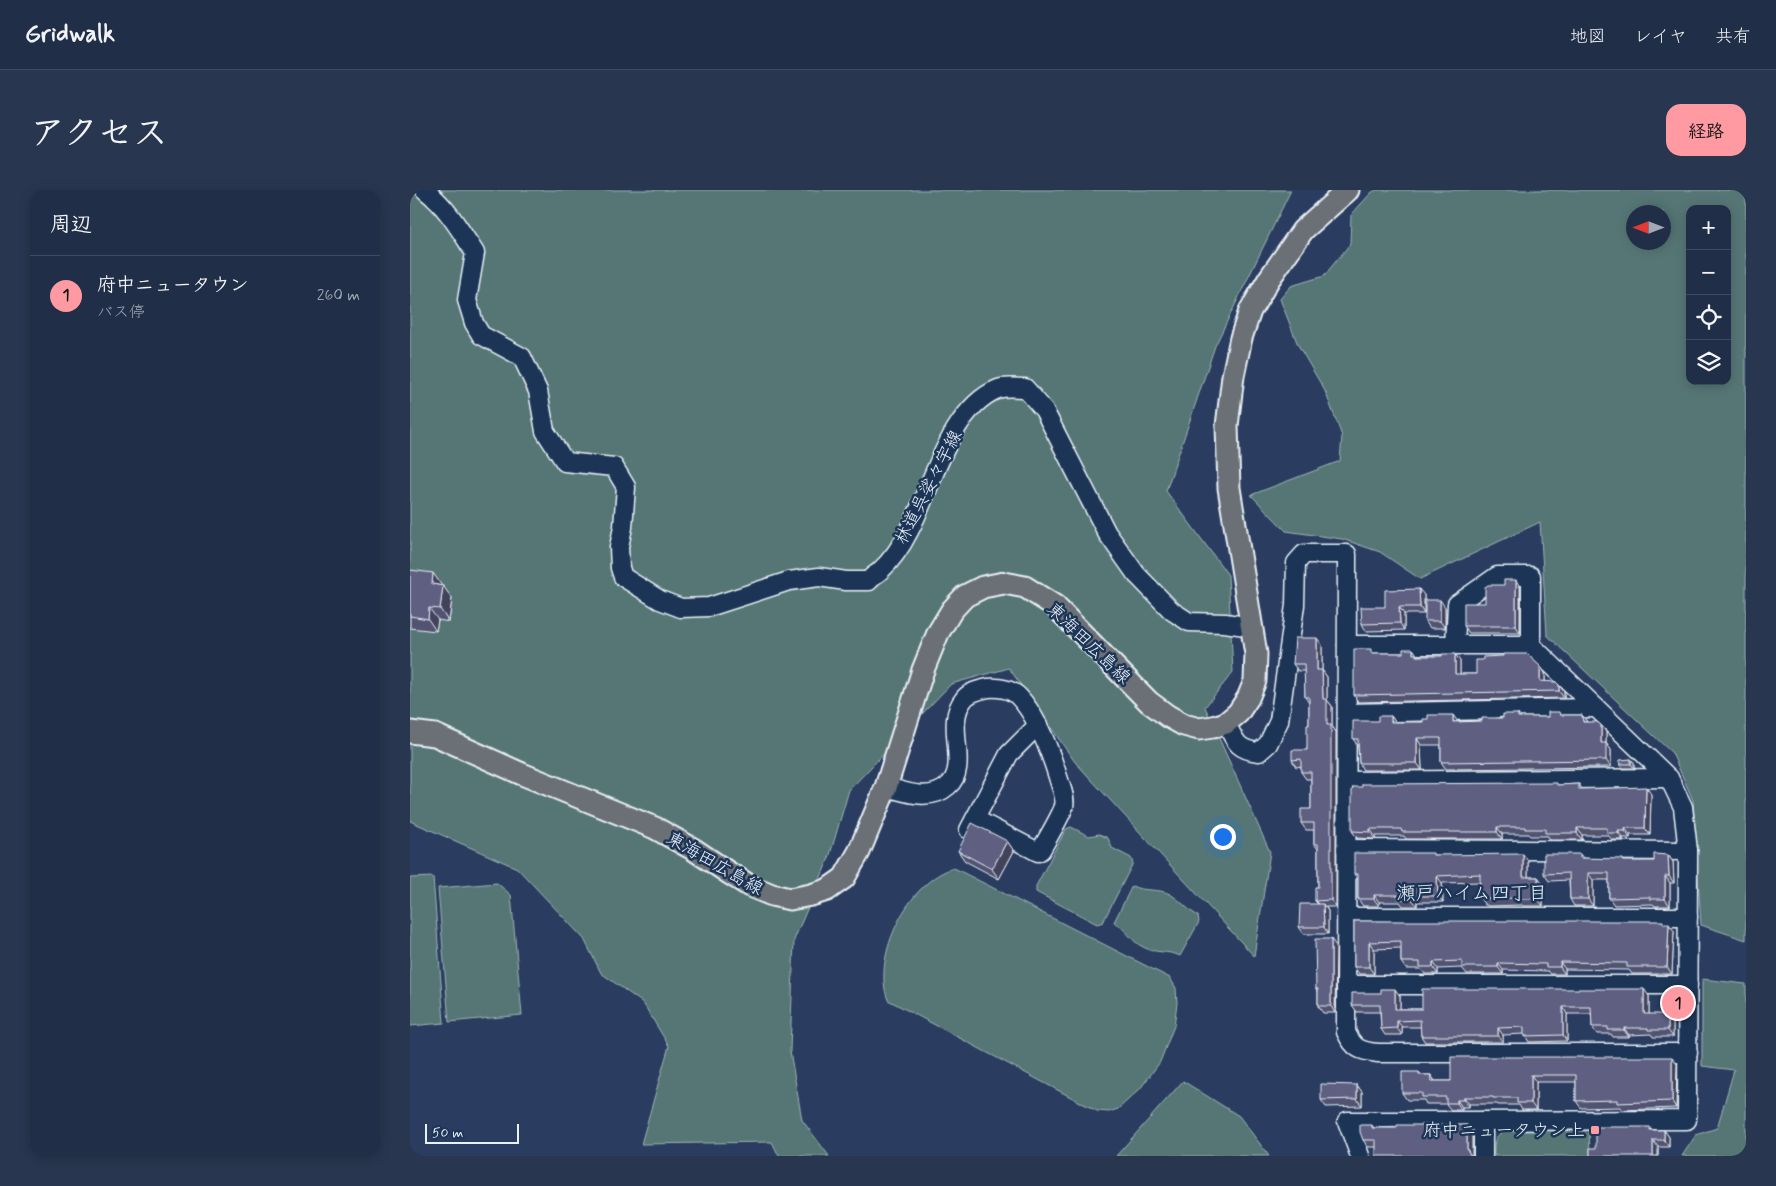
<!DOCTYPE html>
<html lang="ja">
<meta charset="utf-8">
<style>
:root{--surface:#202e48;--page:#28364f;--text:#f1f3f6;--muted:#a2a8b4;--line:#3d4a60;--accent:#ff9aa2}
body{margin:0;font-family:Mynerve,"Klee One",sans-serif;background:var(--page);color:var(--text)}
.controls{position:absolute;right:15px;top:15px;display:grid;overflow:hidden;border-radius:10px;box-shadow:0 2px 12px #0003}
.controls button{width:45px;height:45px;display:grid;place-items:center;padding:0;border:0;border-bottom:1px solid var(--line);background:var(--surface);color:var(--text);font:25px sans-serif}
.compass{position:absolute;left:1216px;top:15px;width:45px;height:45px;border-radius:50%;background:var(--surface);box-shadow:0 2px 12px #0003;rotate:270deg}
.scale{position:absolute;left:15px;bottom:12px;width:94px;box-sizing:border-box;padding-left:5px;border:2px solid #e8f1f8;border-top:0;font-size:14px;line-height:18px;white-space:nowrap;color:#e8f1f8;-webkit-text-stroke:4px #1d3557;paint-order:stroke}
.you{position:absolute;left:812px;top:646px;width:18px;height:18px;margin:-12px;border:4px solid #fff;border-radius:50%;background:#1a73e8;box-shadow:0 0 0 8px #1a73e833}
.badge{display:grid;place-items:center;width:32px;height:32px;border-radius:50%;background:var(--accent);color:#111;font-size:16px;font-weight:700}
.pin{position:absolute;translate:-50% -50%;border:2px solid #fff;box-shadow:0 1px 5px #0006}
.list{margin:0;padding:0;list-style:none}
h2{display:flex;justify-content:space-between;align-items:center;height:65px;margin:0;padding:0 20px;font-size:21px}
h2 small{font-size:16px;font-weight:400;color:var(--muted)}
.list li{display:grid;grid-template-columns:32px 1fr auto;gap:15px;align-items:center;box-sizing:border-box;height:80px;padding:0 20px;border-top:1px solid var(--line)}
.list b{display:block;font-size:19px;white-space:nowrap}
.list p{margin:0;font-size:16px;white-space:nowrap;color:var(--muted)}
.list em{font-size:16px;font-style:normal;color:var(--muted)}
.icon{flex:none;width:28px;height:28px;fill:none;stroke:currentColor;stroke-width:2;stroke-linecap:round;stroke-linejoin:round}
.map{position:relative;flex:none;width:1336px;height:966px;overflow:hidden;border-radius:15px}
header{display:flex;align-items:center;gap:30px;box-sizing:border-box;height:70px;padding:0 25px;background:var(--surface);border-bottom:1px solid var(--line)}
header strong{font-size:24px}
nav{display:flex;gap:28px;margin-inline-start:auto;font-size:18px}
.intro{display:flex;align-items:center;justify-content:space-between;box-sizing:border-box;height:120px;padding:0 30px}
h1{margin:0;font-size:35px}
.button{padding:12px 22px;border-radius:15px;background:var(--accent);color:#111;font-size:18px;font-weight:700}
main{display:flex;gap:30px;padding:0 30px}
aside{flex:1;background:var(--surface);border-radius:15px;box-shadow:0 2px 12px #0003}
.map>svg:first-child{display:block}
.green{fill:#567675;stroke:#9fb4b6;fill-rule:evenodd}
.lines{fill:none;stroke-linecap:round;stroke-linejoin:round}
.minor-casing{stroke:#e8f1f8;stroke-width:21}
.major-casing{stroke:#e8f1f8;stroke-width:25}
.minor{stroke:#1d3557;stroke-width:18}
.major{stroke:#6b6f75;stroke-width:21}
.wall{fill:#515270;stroke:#e8f1f8}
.shaded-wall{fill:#42425b;stroke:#e8f1f8}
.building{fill:#5e5f82;stroke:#e8f1f8}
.poi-dot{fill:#ff9aa2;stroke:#1d3557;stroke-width:2}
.labels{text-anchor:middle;stroke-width:5;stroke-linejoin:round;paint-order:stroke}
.street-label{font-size:18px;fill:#e8f1f8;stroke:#1d3557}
.poi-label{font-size:18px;fill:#e8f1f8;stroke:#1d3557;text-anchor:end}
.neighbourhood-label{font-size:19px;fill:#e8f1f8;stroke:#1d3557}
</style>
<header>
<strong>Gridwalk</strong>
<nav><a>地図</a><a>レイヤ</a><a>共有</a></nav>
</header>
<div class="intro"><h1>アクセス</h1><a class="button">経路</a></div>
<main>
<aside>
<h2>周辺<small></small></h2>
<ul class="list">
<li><span class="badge">1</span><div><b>府中ニュータウン</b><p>バス停</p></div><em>260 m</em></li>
</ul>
</aside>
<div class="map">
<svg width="1336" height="966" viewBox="0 0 1336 966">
<rect width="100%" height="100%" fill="#2a3d60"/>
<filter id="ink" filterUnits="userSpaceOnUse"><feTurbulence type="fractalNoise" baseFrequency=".02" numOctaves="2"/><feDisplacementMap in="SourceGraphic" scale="10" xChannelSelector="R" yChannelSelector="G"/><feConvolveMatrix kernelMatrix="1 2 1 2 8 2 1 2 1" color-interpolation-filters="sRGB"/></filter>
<g filter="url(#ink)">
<g class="green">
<path d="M0,0H881L805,156L756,301L818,385L823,482L795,517L860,662L844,766L665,572L599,478L541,494L439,600L419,668L384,750L380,861L392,930L419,966H369L362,952L231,954L259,856L233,813L191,783L174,749L107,678L0,631Z"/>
<path d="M966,0H1336V750L1291,735L1283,610L1262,563L1137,445L1130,332L1010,389L970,362L932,349L876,341L841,305L930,271L932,246L915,201L888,155L870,109L881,96L914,86L940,54L941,25L961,3ZM1280,19H1317V191H1280ZM1224,22H1254V52H1224Z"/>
<path d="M661,637L679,646L689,644L698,648L702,658L721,668L723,673L693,732L687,734L626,702V696L656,639Z"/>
<path d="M544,678L760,788L766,798L767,813L764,836L750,872L730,899L708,919L699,922L687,921L478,810C461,767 499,690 544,678Z"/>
<path d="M23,687L34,833L0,836V688Z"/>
<path d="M87,693L101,705L112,825L39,832L28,698Z"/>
<path d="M722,696C734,702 748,698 760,704C771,710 777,720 788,726L789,732L770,766C758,760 746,764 733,757C721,751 715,738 704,732Z"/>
<path d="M1292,789L1336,794V966H1272L1286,945L1307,938L1324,880L1292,876Z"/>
<path d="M773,891L829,926L859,966H706Z"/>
<path d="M1100,938H1179L1180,966H1084C1084,948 1084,946 1100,938Z"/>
</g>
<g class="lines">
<defs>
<g id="minor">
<path d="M15,0C37,17 50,40 65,63L57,110L64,133L71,145L112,167L128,201L135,241L155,272L204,277L216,297L213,337L209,357L210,378L213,387L250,410L271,418L299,417L379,391L409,387L436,391H459C462,385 466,385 470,381C482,370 492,355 499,341C522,298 539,219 588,199C595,196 607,198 615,198L634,220L697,343L726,384L762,421L779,432L815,433L842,437"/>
<path d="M937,455H1121L1259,588L1273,617L1278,661L1277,930L1073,931V966"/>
<path d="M1045,455L1047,414L1087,386H1121V455"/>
<path d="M937,523L1186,518"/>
<path d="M816,533C825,551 827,560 849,562L858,554L869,531L885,415L886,373L894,364H937L936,842C944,859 950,861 968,863H1278"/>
<path d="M937,591L1259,588"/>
<path d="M476,597C496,602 520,612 538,596C561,576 533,534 554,509C559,502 569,500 578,498C588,497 602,499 609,507C628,527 641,564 649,590C651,597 656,608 654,616C651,626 637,649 631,660L628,662L565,629"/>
<path d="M559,640L599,564L628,535"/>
<path d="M936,659L1278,661"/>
<path d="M937,727H1278"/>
<path d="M936,795H1278"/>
<path d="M950,966L937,931H1073"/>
</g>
<path id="major" d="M0,542L25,545L112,584L245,638L283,659L319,683L340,696L362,705L380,709L401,705L417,700L434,688L449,662L476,597L513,480L528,443L542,420L555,406L573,397L594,393L615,397L645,416L739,512L758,526L774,535L789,539L803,537L816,533L828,523L838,508L845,491L846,464L819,298L817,236L823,186L831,148L840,121L859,89L893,40L938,0"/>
</defs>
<use href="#minor" class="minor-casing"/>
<use href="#major" class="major-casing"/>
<use href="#minor" class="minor"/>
<use href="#major" class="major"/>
</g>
<g class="wall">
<path d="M0,380L32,396L42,408L39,432L28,430L26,441L0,438Z"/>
<path d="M1110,397V443H1059L1054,436L1075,413Z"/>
<path d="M1014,405V424H994V440L956,441L952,434L975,417Z"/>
<path d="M1035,417V438H1020L1015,431Z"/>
<path d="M912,455V480L917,487V510L922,516V536L926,542V717H916L918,721V744H894L889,737L908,714L905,711L908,697V659L904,654V640H896L891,633L901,619V589H896L891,582V576L886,577L882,570L897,560L899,535V513L895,507V481H888L883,474Z"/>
<path d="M1003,459L1008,466L1050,471V484H1066L1130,476L1135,483V491L1154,502V508L948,512L944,505L963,463H993Z"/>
<path d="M1108,524L1110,527H1138L1151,525H1172L1177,532L1196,542V553L1201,560V577L1036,579L1031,572V555H1011L1012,580H953L949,573L948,556L943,549L968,531L981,526L985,532L1072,531Z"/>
<path d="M1221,569L1224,573V578H1213L1210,574Z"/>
<path d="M1169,594L1172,599L1241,604L1240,645H1220V648H1213V650H1202L1198,645H1172V650H1140L1138,646H1120L1118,644H1092V649H996L994,646H965V649L947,648L942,641L1149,595Z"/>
<path d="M597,651L604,661L589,689L555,671L548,661Z"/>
<path d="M1170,664L1173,668L1215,671H1244L1258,665L1263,672L1264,693H1260V716H1245L1243,714L1204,715L1199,708V690H1183V716H1164L1160,709L1159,690L1139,691L1134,684Z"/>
<path d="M1024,665L1118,671V687H1128L1133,694V716H1113L1112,715L1078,716L1077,715H1075L1070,708V692L1032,693L1033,712H1007V716H993L990,712H969V716H953L948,709V690L944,684Z"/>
<path d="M944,731L1256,734L1264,741L1262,784H1222L1219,780L1155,779V784H1141L1138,781L1093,780V784H1057L1052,778L1028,779V784H1015L1011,779H996L991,772V758L964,759V784H949L944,777Z"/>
<path d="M926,756L925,823H913L908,816V802L906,799Z"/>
<path d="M990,806V819H1012L1239,806V824L1263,831V847H1243L1241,844L1219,845V847H1203L1201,844H1187L1182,837V824H1157V851L1119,852L1114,844L1093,845V852H1015L1011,846V837H992V845H975L971,839L970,822H947L942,815Z"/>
<path d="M1267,874L1266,918L1212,920L1210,917L1171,918L1166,911V892H1126V920H1112L1109,915H1088L1087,914H1059V917H1052V920H1041L1036,914H1016L1014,910H997L992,903L1009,882L1011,885H1021L1025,891H1041Z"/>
<path d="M947,895L952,902V916L916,917L911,910Z"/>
<path d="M962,935L964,938L1057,935L1062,942V966L966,957H958L953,950Z"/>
<path d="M1242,940H1254L1259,947V957H1248V966L1186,958Z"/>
</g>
<g class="shaded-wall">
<path d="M23,383L32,396L22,394Z"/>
<path d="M1106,390L1110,397V443L1106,436Z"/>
<path d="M33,396L42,408L39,432L30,419Z"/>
<path d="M1009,399L1014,405V424L1010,417Z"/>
<path d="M1030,410L1035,417V438L1030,431Z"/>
<path d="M989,417L994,424V440L990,433Z"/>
<path d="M19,418L28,430L26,441L18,429Z"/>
<path d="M907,448L912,455V487L907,480Z"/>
<path d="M1003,459L1008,466L1011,471L1003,464Z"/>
<path d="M1045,464L1050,471V491L1045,484Z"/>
<path d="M1130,476L1135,483V498L1130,491Z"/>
<path d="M912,480L917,487V510L922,516V536L926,542V717L921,710L917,535L913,509Z"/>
<path d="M1149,495L1154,502V508L1149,501Z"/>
<path d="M1043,525L1048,532H1043Z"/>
<path d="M1172,525L1177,532H1173Z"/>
<path d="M981,526L986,533L981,532Z"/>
<path d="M1191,535L1196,542V553L1201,560V577L1196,570L1191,553Z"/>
<path d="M1007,548L1011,555L1012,580L1007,573Z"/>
<path d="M1221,569L1224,573V578L1221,574Z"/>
<path d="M1236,597L1241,604L1240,645L1235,638Z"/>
<path d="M1087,637L1092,644V649L1087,642Z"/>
<path d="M1167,638L1172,645V650L1167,643Z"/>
<path d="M1215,638L1220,645V648L1215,641Z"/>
<path d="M960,639L965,646V649L960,642Z"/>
<path d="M1208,641L1213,648V650L1208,643Z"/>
<path d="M597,651L604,661L589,689L582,679Z"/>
<path d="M1113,664L1118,671V694L1113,687Z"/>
<path d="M1258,665L1263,672L1264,693L1259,686Z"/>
<path d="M1178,683L1183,690V716L1178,709Z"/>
<path d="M1027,686L1032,693L1033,712L1028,706Z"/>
<path d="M1255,686L1260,693V716L1255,709Z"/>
<path d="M1128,687L1133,694V716L1128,709Z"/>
<path d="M964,705L969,712V716L964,709Z"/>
<path d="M1002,706L1007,712V716L1002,709Z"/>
<path d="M913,714L918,721V744L914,737Z"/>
<path d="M1259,734L1264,741L1262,784L1257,777Z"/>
<path d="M921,749L926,756L925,823L921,816Z"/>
<path d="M959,752L964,759V784L959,777Z"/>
<path d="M1023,772L1028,779V784L1023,777Z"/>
<path d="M1150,772L1155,779V784L1150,777Z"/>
<path d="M1088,773L1093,780V784L1088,777Z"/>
<path d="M985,799L990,806V826L985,819Z"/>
<path d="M1234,799L1239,806V831L1234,824Z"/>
<path d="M1153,817L1157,824V851L1153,845Z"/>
<path d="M1258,824L1263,831V847L1258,840Z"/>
<path d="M987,831L992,837V845L987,838Z"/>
<path d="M1088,838L1093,845V852L1088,846Z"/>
<path d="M1214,838L1219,845V847L1214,840Z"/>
<path d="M1262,867L1267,874L1266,918L1262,911Z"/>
<path d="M1021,885L1025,892L1021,891Z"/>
<path d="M1121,885L1126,892V920L1121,913Z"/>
<path d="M947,895L952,902V916L947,909Z"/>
<path d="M1054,907L1059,914V917L1054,910Z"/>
<path d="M1047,910L1052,917V920L1047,913Z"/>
<path d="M1057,935L1062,942V966H1061L1057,959Z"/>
<path d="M1254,940L1259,947V957L1254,950Z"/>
<path d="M1243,950L1248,957V966H1243Z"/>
</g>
<g class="building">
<path d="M0,380L23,383L22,394L33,396L30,419L19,418L18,429L0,426Z"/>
<path d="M1094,390H1106V436H1054V413H1075V397L1078,395H1094Z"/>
<path d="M1009,399L1010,417H989L990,433L952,434L951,417H975V400Z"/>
<rect x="1015" y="410" width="15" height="21"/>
<path d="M885,448H907V480H912L913,509H917V535H921V710L905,711V697H908V654H904V633H891V619H901V582H891V569L882,570V560H897V535H899V507H895L894,474H883Z"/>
<path d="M944,459H961V463H993V459H1003V464H1006V466H1032V464H1045V484H1066V470H1073V467L1093,466V464H1117L1130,476V491L1146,492L1149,495V501L944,505Z"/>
<path d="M1138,522H1149L1150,525H1172L1173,532H1187L1191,535V553H1196V570L1031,572V548H1007V573H949L948,549H943V531H968V526H981V532H1013V529H1018V525H1043V532L1072,531V528H1093V524H1108V527H1138Z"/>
<path d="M1221,569V574H1210V570Z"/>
<path d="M1147,593V595L1169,594V599L1236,597L1235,638H1215V641H1208V643H1197V638H1167V643H1135V639H1115V637H1087V642H992L991,639H960V642L942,641V600L943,597H952V594Z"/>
<path d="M562,633L597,651L582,679L548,661Z"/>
<path d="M944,663H1023V665L1113,664V687H1128V709H1108V708L1073,709V708H1070V684L1027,686L1028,706H1002V709H988V705H964V709H948V684H944Z"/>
<path d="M1134,664H1170V668L1213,669V671H1244V664L1258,665L1259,686H1255V709H1240V707L1199,708V683H1178V709H1160L1159,683L1134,684Z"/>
<path d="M890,714H913L914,737H889Z"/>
<path d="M944,731H1253V734H1259L1257,777H1217V773L1150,772V777H1136V774L1088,773V777H1052V771L1023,772V777H1010V772H991V751L959,752V777H944Z"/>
<path d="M905,749H921V816H908V799H906Z"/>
<path d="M971,799H985V819H1012V799H1234V824H1258V840H1238V838H1214V840H1198V837H1182L1181,817H1153V845L1114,846V837L1088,838V846H1011L1010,830L987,831V838L971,839L970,815H942V803H971Z"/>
<path d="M1041,867H1262V911L1207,913V910L1166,911V885H1121V913H1107V908H1083V907H1054V910H1047V913H1036V907H1012V903H992V882H1009V885H1021V891H1041Z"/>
<path d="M911,894L947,895V909L911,910Z"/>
<path d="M950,935H962V938H987V935H1057V959L1061,966H966V950H953L950,942Z"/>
<path d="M1186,937H1240V940H1254V950H1243V966H1180V958H1186Z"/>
</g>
</g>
<rect class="poi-dot" x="1180" y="935" width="10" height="10" rx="2.5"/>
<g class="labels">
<g class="street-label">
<text transform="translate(518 297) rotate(-63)" y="6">林道呉娑々宇線</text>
<text transform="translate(679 453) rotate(44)" y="6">東海田広島線</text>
<text transform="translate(305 673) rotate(30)" y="6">東海田広島線</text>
</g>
<g class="poi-label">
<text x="1175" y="946">府中ニュータウン上</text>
</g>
<g class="neighbourhood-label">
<text x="1062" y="709">瀬戸ハイム四丁目</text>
</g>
</g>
</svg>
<div class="controls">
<button>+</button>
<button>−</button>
<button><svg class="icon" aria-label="locate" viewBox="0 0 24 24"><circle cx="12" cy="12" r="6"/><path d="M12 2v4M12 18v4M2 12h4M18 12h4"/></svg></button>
<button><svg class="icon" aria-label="layers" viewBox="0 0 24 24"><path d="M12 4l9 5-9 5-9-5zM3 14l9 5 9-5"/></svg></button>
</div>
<svg class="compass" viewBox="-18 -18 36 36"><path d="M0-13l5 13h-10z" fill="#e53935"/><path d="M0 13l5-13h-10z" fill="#a2a8b4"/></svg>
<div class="scale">50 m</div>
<div class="you"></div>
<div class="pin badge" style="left:1268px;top:813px">1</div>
</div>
</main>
